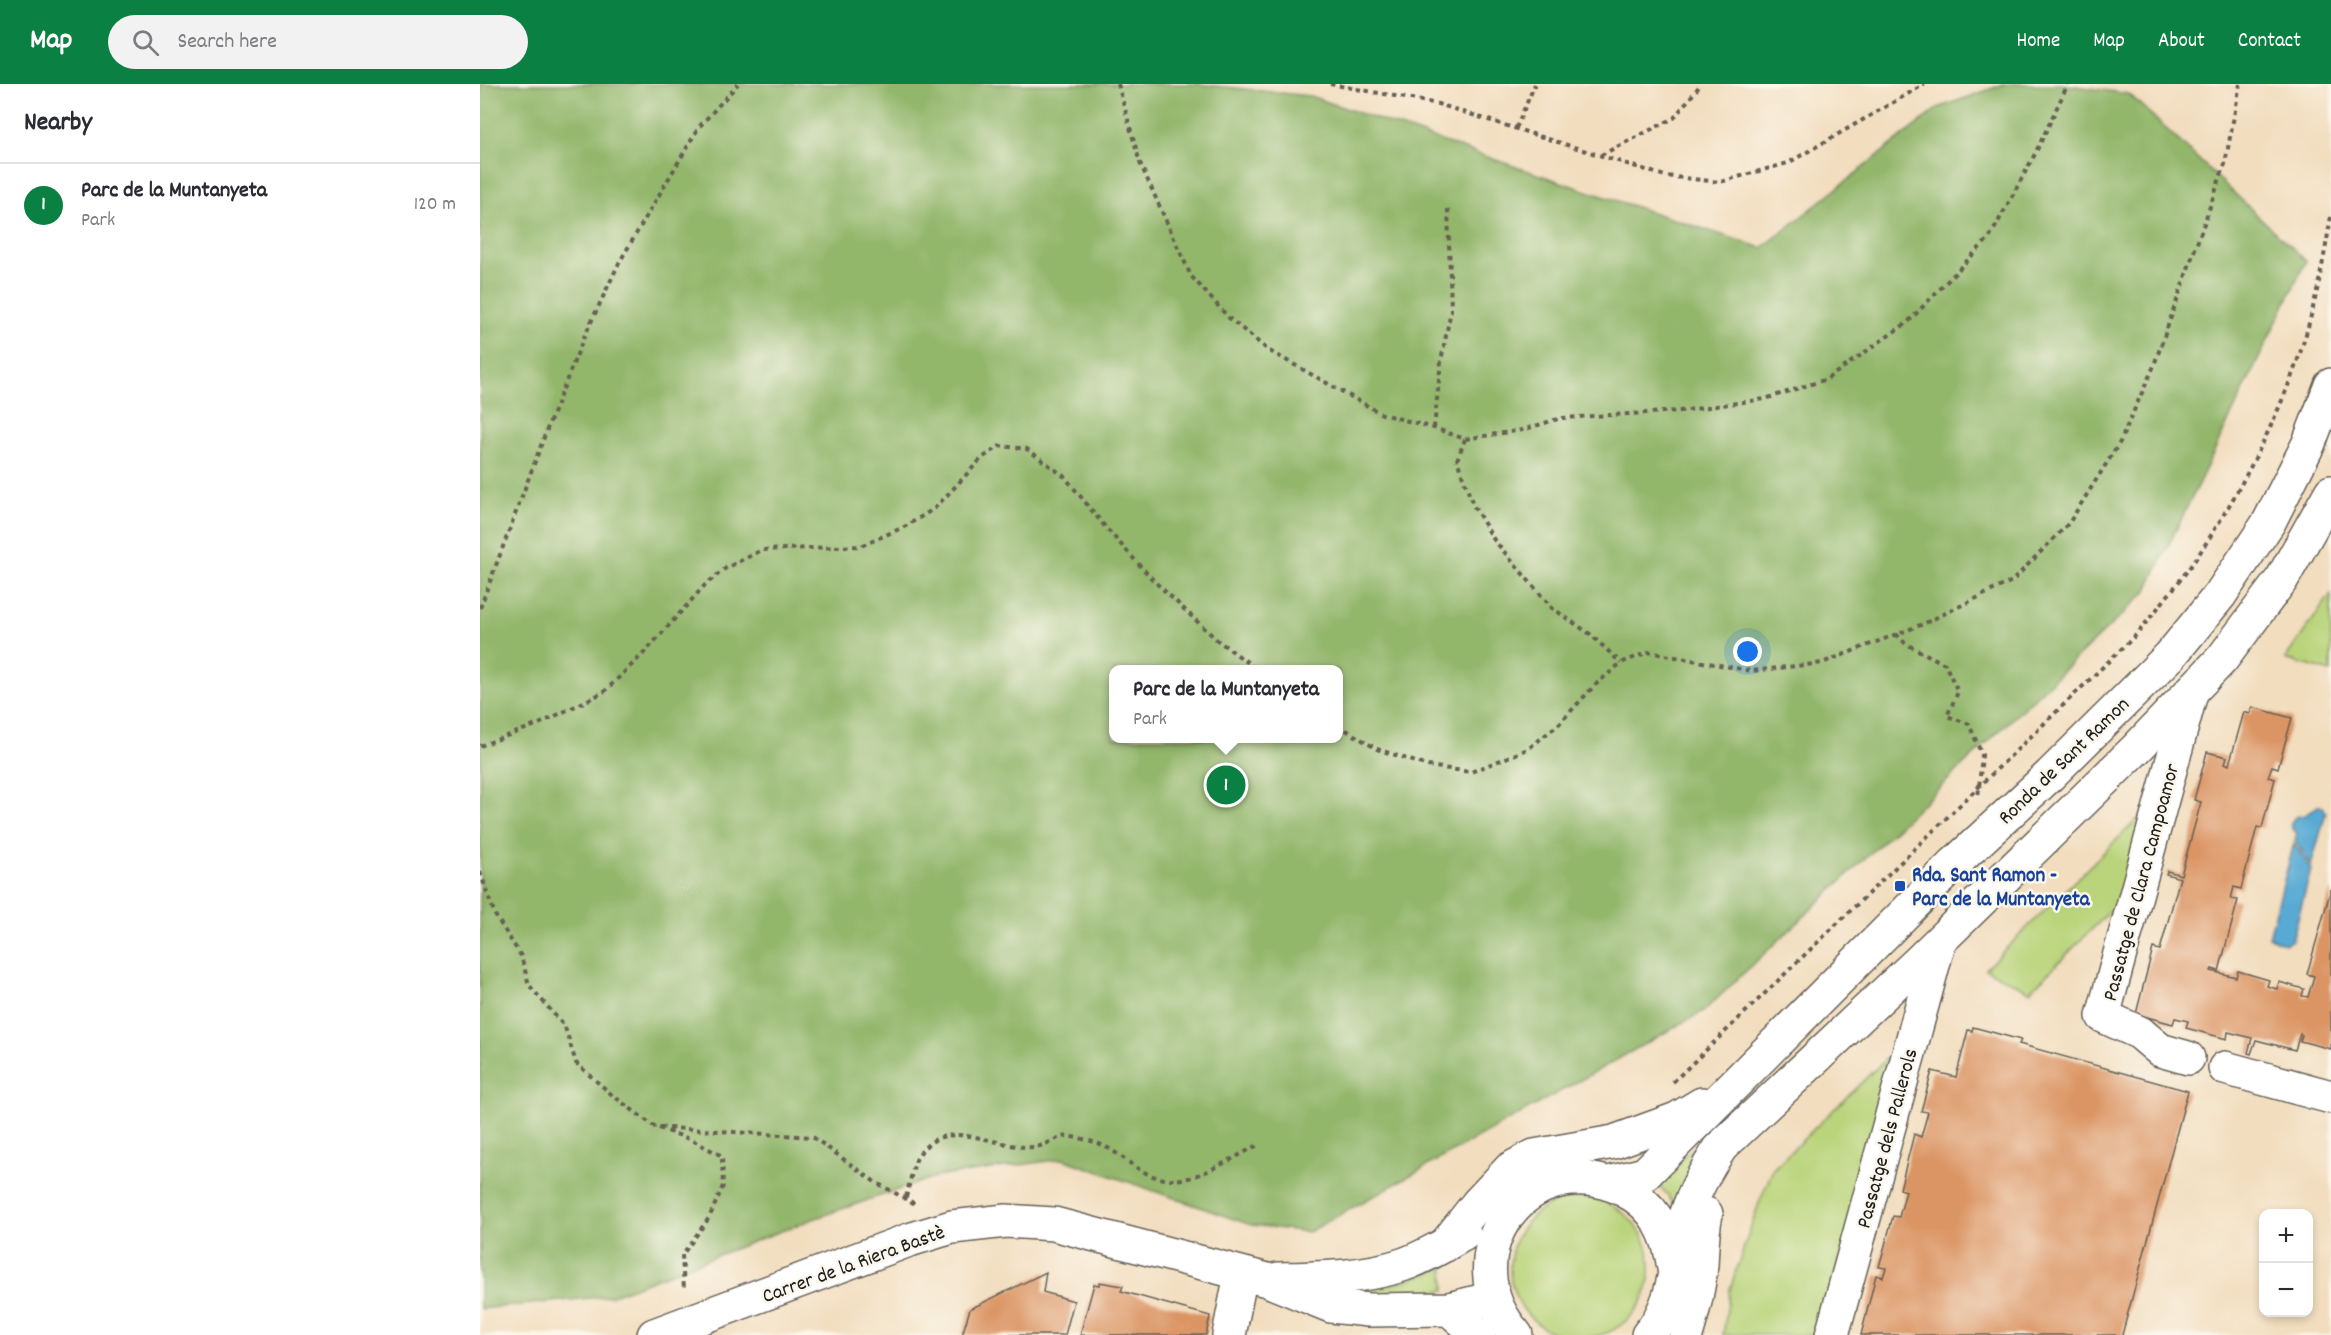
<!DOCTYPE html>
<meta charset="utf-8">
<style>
:root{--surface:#fff;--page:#f2f2f3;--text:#2b2b33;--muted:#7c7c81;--line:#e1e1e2;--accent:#0b8043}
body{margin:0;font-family:Dekko,sans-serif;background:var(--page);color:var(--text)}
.controls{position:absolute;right:18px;bottom:18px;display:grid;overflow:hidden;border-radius:12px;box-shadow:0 3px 9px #0003}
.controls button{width:54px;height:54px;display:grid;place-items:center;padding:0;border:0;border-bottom:2px solid var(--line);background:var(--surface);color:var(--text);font:30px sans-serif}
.you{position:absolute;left:1268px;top:568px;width:21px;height:21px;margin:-15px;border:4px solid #fff;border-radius:50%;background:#1a73e8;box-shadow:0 0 0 9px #1a73e833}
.badge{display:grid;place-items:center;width:39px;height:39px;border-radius:50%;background:var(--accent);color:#fff;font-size:20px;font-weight:700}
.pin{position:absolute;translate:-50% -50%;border:3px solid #fff;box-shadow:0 2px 6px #0006}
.popup{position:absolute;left:629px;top:581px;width:234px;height:78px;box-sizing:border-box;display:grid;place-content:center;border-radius:12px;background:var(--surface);filter:drop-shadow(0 2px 4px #0005);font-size:20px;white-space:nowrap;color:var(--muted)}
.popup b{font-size:22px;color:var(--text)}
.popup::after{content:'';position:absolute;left:50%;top:100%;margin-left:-12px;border:12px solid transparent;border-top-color:var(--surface)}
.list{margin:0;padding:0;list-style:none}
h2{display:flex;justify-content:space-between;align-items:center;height:78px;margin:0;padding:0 24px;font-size:26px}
h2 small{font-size:20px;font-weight:400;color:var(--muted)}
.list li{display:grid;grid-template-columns:39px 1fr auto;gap:18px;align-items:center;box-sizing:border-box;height:84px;padding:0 24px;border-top:2px solid var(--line)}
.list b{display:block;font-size:22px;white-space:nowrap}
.list p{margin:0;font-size:20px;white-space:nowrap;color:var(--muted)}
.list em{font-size:20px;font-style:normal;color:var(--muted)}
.icon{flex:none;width:33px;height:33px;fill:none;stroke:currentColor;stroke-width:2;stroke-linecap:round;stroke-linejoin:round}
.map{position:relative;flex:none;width:1851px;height:1251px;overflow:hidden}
header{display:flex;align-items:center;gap:36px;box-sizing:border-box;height:84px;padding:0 30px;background:var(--accent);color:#fff}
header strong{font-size:28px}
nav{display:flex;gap:33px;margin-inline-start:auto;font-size:21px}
.search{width:420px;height:54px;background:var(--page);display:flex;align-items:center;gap:15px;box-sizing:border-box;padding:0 21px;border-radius:33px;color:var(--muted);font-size:22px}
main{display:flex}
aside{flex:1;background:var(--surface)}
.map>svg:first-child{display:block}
.green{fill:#b9d47a;stroke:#6a784b;stroke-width:1.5}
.forest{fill:#92b66a;stroke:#576943;stroke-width:1.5;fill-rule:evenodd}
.water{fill:#59aad4;stroke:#3a6378;stroke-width:1.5}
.building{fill:#db9464}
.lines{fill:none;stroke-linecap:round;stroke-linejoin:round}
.minor-casing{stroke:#676055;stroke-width:36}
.path{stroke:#676055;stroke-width:4;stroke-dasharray:4.5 4.5;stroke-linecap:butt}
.minor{stroke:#fff;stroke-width:33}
.transit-dot{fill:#1a4fb4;stroke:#fbf7ec;stroke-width:2}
.labels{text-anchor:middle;stroke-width:5;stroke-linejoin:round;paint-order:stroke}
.street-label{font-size:21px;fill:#1c1c1c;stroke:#fbf7ec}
.transit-label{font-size:21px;font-weight:bold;fill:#164399;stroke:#fbf7ec;text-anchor:start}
</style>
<header>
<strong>Map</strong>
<div class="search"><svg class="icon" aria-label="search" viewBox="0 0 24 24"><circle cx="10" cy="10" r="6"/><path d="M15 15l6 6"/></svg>Search here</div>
<nav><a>Home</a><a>Map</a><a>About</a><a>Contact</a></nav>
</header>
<main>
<aside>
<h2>Nearby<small></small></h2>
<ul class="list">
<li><span class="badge">1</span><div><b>Parc de la Muntanyeta</b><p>Park</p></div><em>120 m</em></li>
</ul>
</aside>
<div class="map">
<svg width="1851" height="1251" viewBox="0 0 1851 1251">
<rect width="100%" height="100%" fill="#fbf7ec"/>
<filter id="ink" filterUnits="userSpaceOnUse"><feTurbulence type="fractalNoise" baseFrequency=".0167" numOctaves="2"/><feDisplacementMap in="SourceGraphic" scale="12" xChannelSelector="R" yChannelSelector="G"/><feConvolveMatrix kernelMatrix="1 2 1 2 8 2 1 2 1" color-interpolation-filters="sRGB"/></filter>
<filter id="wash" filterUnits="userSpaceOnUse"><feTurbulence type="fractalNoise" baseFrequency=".008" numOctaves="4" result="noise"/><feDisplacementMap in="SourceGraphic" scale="24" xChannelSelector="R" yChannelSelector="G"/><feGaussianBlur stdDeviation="1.35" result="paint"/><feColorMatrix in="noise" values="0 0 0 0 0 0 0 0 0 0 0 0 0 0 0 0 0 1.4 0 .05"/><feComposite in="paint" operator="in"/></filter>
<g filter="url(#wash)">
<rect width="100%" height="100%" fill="#f2ddbe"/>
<g class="green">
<path d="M1851,510V588L1805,575Z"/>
<path d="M1666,727L1637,820L1550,907L1505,885Z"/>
<path d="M1418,963L1339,1251H1243L1250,1205L1278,1122L1293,1085Z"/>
<path d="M1255,1022L1260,1030L1195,1124L1188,1111L1177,1100Z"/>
<circle cx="1100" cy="1184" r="70"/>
<path d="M964,1184L965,1206L915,1214L851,1208C895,1207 923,1198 964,1184Z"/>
</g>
<path class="forest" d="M0,0H717L830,12L1104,106L1282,164L1458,24L1524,0H1582L1649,10L1826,177L1666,508L1224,927L829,1148L771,1141L583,1075L455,1093L333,1135L130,1212L0,1225ZM634,586H858V654H634Z"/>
<g class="water">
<path d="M1838,722H1843L1846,729L1831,782L1815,756L1817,749L1812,745L1811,739L1815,733L1825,731Z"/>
<path d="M1814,759L1831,786L1812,856L1806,860L1789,853Z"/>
</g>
<g id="blocks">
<g class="building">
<path d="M1772,623L1812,634L1798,684L1792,682L1788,693L1795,695L1782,744L1777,743L1761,805L1754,803L1751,815L1758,816L1739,887L1732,885L1731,887L1756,893L1758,887L1789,896L1787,902L1797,905L1799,898L1824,905L1822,912L1828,913L1834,892L1827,890L1851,805V965L1820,957L1822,951L1820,950L1815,966L1776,956L1771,970L1768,969L1772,954L1748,948L1747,955L1706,944L1708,937L1695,934L1693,940L1656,930L1673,864L1680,866L1700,794L1686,790L1687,787L1701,791L1721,718L1714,716L1727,668L1747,673L1745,679L1749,681L1764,628L1770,630Z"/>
<path d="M1493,943L1541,956L1539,960L1708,1007L1642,1251H1381L1396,1191L1403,1193L1406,1184L1399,1183L1413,1132L1419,1133L1426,1107L1420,1105L1434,1050L1441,1053L1448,1028L1441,1027L1452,987L1476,993L1488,946L1492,947Z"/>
<path d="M566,1188L563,1208L594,1217L585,1251H482L490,1225Z"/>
<path d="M619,1198L643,1202L641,1207L730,1232L726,1251H600L614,1200L619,1201Z"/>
</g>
</g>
</g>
<g filter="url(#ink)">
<use href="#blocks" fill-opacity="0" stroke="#676055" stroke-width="1.5"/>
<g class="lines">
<defs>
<g id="minor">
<path d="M1708,974L1680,966L1660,949L1623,932L1711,609"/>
<path d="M1745,984L1851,1013"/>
<path d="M1129,1099L1165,1090L1475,779L1570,691L1690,572L1740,511L1789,438L1829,359L1851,301"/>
<path d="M965,1161L998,1119L1030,1085L1054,1072L1134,1058L1197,1035L1222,1020"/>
<path d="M798,1195C839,1194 882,1194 922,1181C943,1174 965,1161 984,1150"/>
<path d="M969,1225L999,1251"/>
<path d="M174,1251L429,1156L472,1143L526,1137L574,1140L787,1196L851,1222L889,1226L969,1225L1013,1214"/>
<path d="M749,1251L761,1190"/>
<path d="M1036,1251C965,1171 1049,1059 1144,1106C1176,1122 1189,1150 1194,1184"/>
<path d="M1168,1251C1198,1217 1195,1171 1207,1129C1215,1105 1227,1084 1241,1063L1439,877L1658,663L1742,575L1802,495L1851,408"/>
<path d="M1206,1251C1213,1228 1219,1205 1221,1181C1222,1164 1222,1147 1226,1130"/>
<path d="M1352,1251L1459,859"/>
</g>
</defs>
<use href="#minor" class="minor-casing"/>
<g class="path">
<path d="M638,0L660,79L711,192L749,234L788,266L902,330L954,344L985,355L1042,346L1081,334L1200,327L1285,315L1347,295L1428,238L1510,153L1555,70L1588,0"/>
<path d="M850,0L958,20L1185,92L1240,98L1308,79L1445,0"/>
<path d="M1036,44L1055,0"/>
<path d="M1121,71L1194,34L1221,0"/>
<path d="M954,344L961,277L971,226L968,124"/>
<path d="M985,355L977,376L993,421L1014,456L1072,524L1110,550L1141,579"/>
<path d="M0,524L72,332L104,253L139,179L219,43L258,0"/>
<path d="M1416,550L1426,560L1465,580L1478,608L1467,632L1489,640L1502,671L1498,714"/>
<path d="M858,641L897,665L948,682L991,688L1048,665L1079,640L1114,602L1141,579L1168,568L1272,587L1342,579L1443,540L1532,497L1589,439L1640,358L1673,284L1745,80L1760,0"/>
<path d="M0,662L61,639L124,608L165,568L225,501L246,484L282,466L381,462L426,442L455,424L502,374L520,362L547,365L585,393L626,444L674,497L737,556L778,586"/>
<path d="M0,788L15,831L41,872L49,901L85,943L96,979L131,1010L175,1043L333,1053L395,1098L437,1121"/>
<path d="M1193,998L1657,550C1678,523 1702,496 1721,467C1760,407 1794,343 1818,275C1834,229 1843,180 1851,132"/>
<path d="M179,1044L212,1056L242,1072L243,1102L229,1134L202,1171L204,1205"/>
<path d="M426,1113C429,1103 433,1081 437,1074C463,1028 517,1066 555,1063C564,1062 573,1056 581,1053C589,1051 608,1056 617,1059C649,1071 661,1100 703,1095C721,1093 761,1070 778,1061"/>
</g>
<use href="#minor" class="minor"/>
</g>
</g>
<rect class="transit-dot" x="1414" y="796" width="12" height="12" rx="3"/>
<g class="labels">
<g class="street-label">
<text transform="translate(1583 676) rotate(-44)" y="7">Ronda de Sant Ramon</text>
<text transform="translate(1660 798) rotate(-75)" y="7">Passatge de Clara Campoamor</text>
<text transform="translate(1406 1054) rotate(-75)" y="7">Passatge dels Pallerols</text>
<text transform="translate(373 1179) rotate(-20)" y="7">Carrer de la Riera Bastè</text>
</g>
<g class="transit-label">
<text x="1432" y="797">Rda. Sant Ramon -<tspan x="1432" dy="24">Parc de la Muntanyeta</tspan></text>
</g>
</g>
</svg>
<div class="controls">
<button>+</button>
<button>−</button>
</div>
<div class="you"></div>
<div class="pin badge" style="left:746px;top:701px">1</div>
<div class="popup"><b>Parc de la Muntanyeta</b>Park</div>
</div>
</main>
